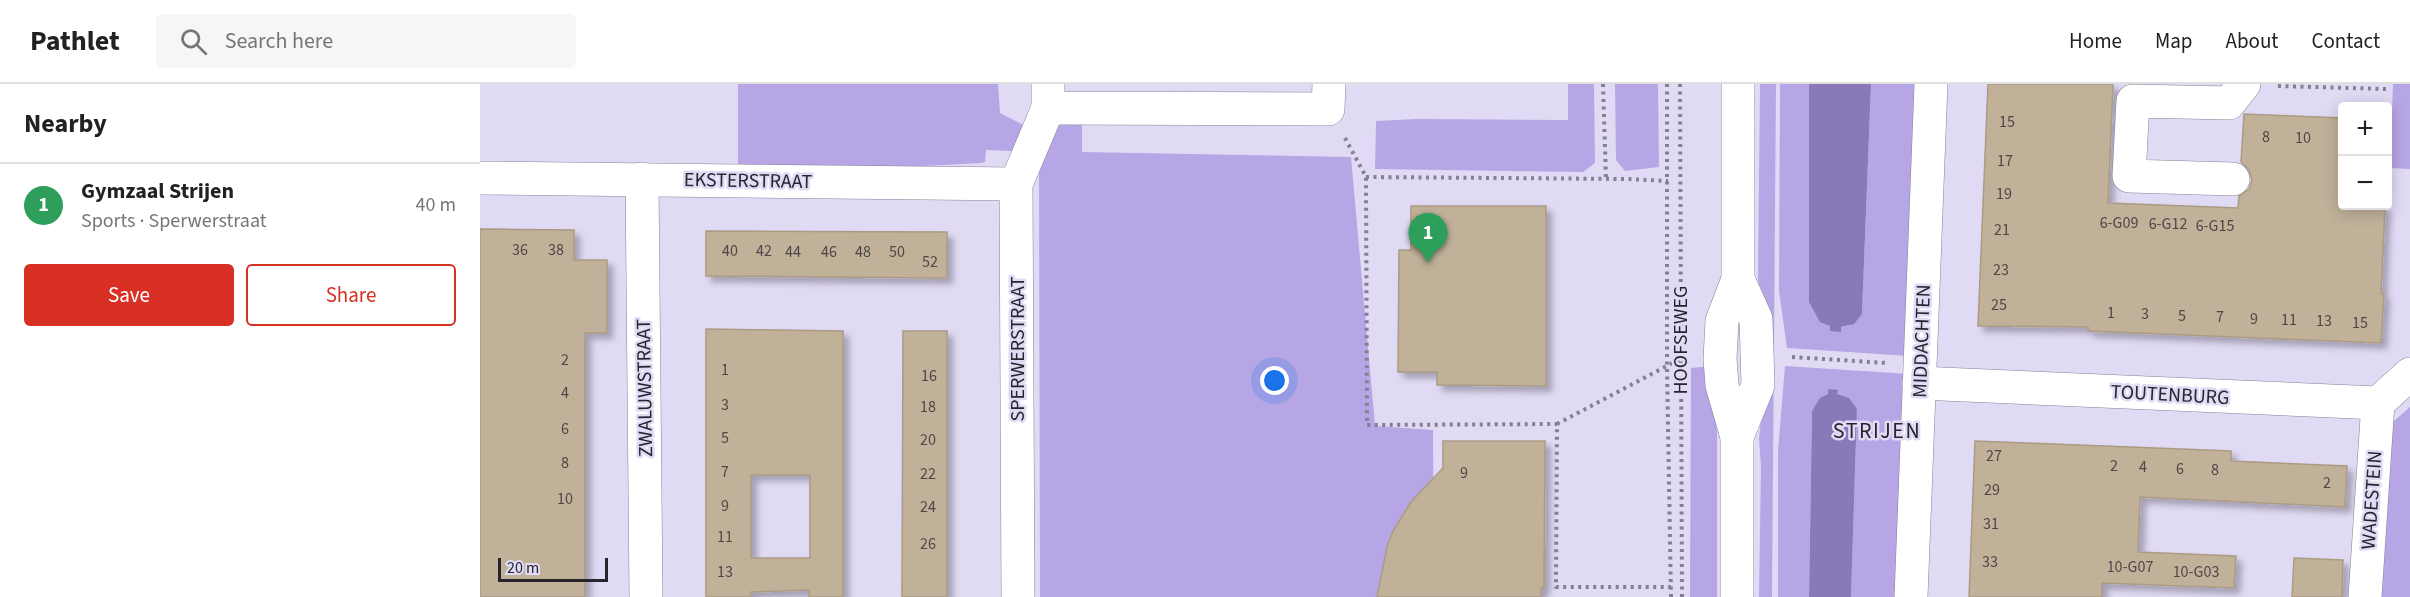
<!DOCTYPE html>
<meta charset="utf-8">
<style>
:root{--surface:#fff;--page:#f6f6f6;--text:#222;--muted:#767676;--line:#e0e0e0;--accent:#d93025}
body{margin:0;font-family:"Source Sans 3",sans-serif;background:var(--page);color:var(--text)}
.controls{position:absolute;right:18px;top:18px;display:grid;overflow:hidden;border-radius:6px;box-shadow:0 3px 15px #0003}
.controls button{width:54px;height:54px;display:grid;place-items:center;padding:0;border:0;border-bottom:2px solid var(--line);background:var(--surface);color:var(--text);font:30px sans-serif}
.scale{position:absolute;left:18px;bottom:15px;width:110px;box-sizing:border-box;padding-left:6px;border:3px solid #27242e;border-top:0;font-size:16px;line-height:21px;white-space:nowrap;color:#27242e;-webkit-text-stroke:4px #e1daf5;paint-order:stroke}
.you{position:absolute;left:795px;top:297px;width:21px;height:21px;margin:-15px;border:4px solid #fff;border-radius:50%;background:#1a73e8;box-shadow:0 0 0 9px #1a73e833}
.badge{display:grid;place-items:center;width:39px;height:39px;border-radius:50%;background:var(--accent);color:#fff;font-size:20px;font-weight:700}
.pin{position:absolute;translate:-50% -50px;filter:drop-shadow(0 2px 3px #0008)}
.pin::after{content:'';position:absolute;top:32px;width:21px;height:18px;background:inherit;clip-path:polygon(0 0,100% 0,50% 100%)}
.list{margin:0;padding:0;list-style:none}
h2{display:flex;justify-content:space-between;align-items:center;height:78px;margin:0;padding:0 24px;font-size:26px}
h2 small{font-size:20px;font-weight:400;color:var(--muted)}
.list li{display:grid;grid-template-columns:39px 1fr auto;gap:18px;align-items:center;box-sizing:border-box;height:84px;padding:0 24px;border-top:2px solid var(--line)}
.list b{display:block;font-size:22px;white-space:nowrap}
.list p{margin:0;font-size:20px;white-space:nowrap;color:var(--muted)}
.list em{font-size:20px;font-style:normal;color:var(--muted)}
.actions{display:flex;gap:12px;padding:18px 24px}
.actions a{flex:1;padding:14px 0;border:2px solid var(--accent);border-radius:6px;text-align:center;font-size:21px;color:var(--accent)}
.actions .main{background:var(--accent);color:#fff}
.icon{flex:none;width:33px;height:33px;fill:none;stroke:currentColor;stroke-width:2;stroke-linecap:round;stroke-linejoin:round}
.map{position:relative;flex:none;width:1930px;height:513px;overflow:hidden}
header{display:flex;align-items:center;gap:36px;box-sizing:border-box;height:84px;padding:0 30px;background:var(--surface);border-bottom:2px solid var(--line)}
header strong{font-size:28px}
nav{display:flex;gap:33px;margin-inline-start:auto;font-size:21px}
.search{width:420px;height:54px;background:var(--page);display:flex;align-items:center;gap:15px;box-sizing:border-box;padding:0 21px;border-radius:6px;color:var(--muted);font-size:22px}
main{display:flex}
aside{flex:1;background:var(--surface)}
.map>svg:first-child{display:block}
.green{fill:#b6a6e6}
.water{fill:#8a79b9}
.building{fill:#c1b199;stroke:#aa9b84;stroke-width:1.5;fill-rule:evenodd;filter:url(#shadow)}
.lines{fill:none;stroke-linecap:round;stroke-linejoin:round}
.minor-casing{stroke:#858098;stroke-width:34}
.path{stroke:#847f91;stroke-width:4;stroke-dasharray:3 4.5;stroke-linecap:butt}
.minor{stroke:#fff;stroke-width:33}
.labels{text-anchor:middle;stroke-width:5;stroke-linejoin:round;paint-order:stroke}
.number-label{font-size:16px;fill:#4e4749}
.street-label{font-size:20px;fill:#27242e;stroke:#e1daf5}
.quarter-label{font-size:22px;letter-spacing:1.5px;fill:#27242e;stroke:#e1daf5}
</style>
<header>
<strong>Pathlet</strong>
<div class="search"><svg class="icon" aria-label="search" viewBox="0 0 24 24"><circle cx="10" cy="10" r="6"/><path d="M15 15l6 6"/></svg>Search here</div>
<nav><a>Home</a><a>Map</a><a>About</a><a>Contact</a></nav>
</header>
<main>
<aside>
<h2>Nearby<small></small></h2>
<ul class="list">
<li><span class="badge" style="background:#2e9e5b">1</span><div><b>Gymzaal Strijen</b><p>Sports · Sperwerstraat</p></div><em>40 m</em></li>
</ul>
<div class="actions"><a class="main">Save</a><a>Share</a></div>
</aside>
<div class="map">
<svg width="1930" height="513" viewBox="0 0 1930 513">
<defs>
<filter id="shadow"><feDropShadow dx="5.5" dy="5.5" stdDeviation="3" flood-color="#0004"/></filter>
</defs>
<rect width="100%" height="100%" fill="#e1daf5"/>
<g class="green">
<path d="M258,0H518L520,29L565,52L568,43L602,38V68L871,73L895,342L953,346L954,513H560L559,79L562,68L506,66L505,78L501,79L388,85L258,83Z"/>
<path d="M1088,0H1114L1115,79L1103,88L895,85L896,37L936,35L1088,36Z"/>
<path d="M1135,0H1178L1179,83L1145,87L1136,76Z"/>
<path d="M1280,0H1296L1292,513H1279L1281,383L1279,354L1284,310V239L1278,194Z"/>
<path d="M1300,0H1329V218L1350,242L1360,248L1361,243L1368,242L1382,230L1391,0H1440L1429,272L1307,264L1299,207Z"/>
<path d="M1913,0H1930V85L1910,84Z"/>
<path d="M1231,282L1237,348V513H1210L1211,284Z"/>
<path d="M1305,282L1429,290L1420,513H1371L1377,325L1348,305V310L1332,327L1329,513H1298V367Z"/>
<path d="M1930,323V513H1900L1906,344Z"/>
</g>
<g class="water">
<path d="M1329,0H1391L1382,230L1374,240L1361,243V248L1350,247V242L1340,238L1329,218Z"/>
<path d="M1348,305L1358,306L1357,310L1369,314L1377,325L1371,513H1329L1332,327L1340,314L1348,310Z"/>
</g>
<g class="building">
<path d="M1508,0H1633L1628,119L1758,124L1759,112L1769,105L1772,96L1769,86L1761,78L1764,30L1863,34V122H1905L1901,210H1904L1901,259L1608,247V243L1498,242Z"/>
<path d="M931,122H1066V302L957,301V288H918L919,166H931Z"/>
<path d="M0,145L94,146V176H127V249H105V513H0Z"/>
<path d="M226,147L467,148V194L226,192Z"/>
<path d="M226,245L363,247V513H329V506L271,508V513H226ZM271,391H330V474H271Z"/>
<path d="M423,247H467V513H422Z"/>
<path d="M963,357H1065L1064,504H1061V513H897L907,463L913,447L931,418L963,384Z"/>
<path d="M1495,357L1751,367V377L1867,382L1865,423L1660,413L1658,468L1756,472L1754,504L1622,499V513H1489Z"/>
<path d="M1814,474L1863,476L1862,513H1812Z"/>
</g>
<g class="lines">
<defs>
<g id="minor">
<path d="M568,0V24L848,25L849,0"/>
<path d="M0,94L536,100"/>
<path d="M162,95L166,513"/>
<path d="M1753,95L1649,92L1653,17L1749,19L1764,0"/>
<path d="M1439,299L1898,319L1930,290"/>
<path d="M1257,353L1278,301L1276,235L1258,195"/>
<path d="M538,513L536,100L568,24"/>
<path d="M1257,513V353L1242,301L1240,275L1242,237L1258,195V0"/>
<path d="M1431,513L1451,0"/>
<path d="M1885,513L1898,319"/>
</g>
</defs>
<use href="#minor" class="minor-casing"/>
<g class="path">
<path d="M1123,0L1126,96"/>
<path d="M1187,0V284L1191,513"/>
<path d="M1200,0L1202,513"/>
<path d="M1798,2L1906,5"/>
<path d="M865,54L886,93L887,341L1077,340L1076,503H1191"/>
<path d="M886,93L1148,95L1188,97"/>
<path d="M1312,273L1407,279"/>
<path d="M1077,340L1200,275"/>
</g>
<use href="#minor" class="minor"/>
</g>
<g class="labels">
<g class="number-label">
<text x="1527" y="43">15</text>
<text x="1786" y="58">8</text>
<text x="1823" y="59">10</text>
<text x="1525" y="82">17</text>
<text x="1524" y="115">19</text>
<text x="1639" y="144">6-G09</text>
<text x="1688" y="145">6-G12</text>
<text x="1735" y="147">6-G15</text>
<text x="1522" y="151">21</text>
<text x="40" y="171">36</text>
<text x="76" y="171">38</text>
<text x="250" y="172">40</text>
<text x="284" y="172">42</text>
<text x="313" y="173">44</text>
<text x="349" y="173">46</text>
<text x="383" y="173">48</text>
<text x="417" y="173">50</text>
<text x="450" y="183">52</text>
<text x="1521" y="191">23</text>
<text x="1519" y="226">25</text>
<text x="1631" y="234">1</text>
<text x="1665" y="235">3</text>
<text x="1702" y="237">5</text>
<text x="1740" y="238">7</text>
<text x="1774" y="240">9</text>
<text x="1809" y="241">11</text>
<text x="1844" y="242">13</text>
<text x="1880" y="244">15</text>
<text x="85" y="281">2</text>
<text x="245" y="291">1</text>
<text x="449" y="297">16</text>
<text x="85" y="314">4</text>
<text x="245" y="326">3</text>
<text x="448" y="328">18</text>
<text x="85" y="350">6</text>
<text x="245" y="359">5</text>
<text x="448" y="361">20</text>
<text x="1514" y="377">27</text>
<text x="85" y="384">8</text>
<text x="1634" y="387">2</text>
<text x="1663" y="388">4</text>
<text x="1700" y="390">6</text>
<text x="1735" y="391">8</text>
<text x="245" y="393">7</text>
<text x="984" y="394">9</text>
<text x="448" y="395">22</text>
<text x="1847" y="404">2</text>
<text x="1512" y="411">29</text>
<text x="85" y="420">10</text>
<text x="245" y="427">9</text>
<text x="448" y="428">24</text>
<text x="1511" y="445">31</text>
<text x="245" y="458">11</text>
<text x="448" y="465">26</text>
<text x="1510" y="483">33</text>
<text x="1650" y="488">10-G07</text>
<text x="245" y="493">13</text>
<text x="1716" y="493">10-G03</text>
</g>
<g class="street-label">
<text transform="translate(268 96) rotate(1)" y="7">EKSTERSTRAAT</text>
<text transform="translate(1200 256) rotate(-90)" y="7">HOOFSEWEG</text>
<text transform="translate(1441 257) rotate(-88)" y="7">MIDDACHTEN</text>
<text transform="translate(537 265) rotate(-90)" y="7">SPERWERSTRAAT</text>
<text transform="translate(164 304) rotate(-91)" y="7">ZWALUWSTRAAT</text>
<text transform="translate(1690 310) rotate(3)" y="7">TOUTENBURG</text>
<text transform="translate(1891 416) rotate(-86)" y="7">WADESTEIN</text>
</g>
<g class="quarter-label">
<text x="1397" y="354">STRIJEN</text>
</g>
</g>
</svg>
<div class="controls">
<button>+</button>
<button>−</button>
</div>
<div class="scale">20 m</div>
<div class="you"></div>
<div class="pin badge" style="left:948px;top:179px;background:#2e9e5b">1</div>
</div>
</main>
